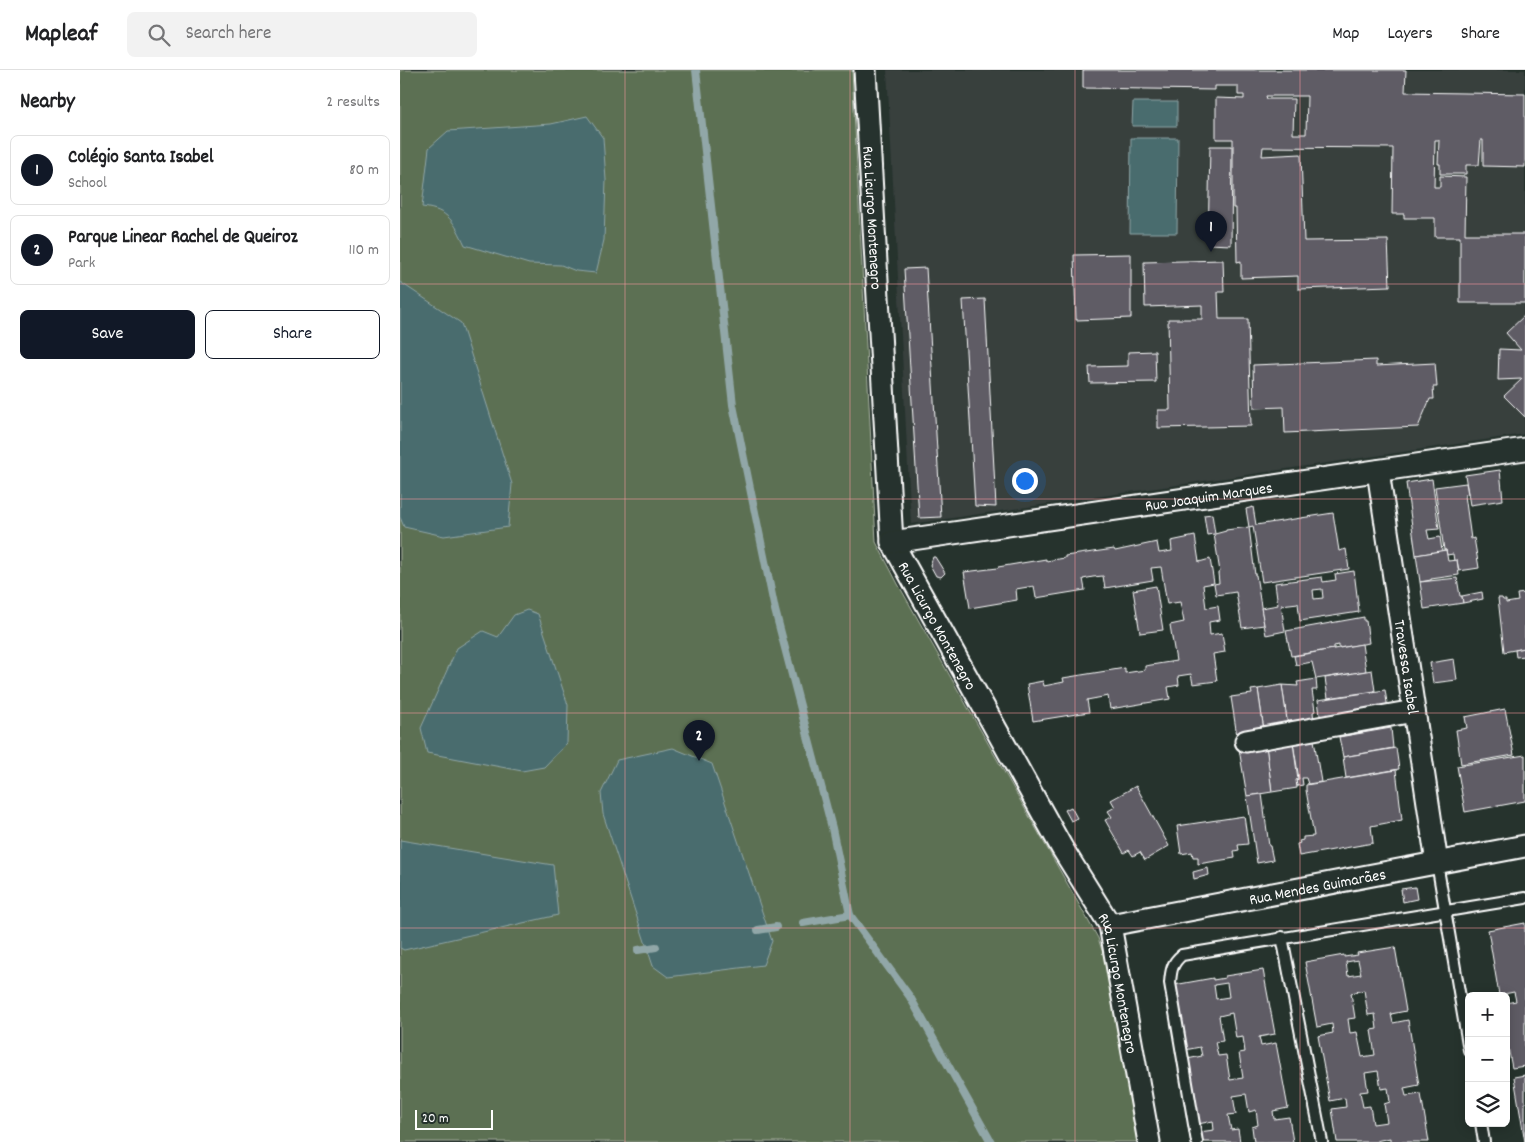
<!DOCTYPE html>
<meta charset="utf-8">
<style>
:root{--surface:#fff;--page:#f2f2f2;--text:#202124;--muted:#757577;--line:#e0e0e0;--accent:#111827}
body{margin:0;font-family:Dekko,sans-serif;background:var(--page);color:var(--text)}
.controls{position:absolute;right:15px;bottom:15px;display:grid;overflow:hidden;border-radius:8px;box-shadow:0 2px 12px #0003}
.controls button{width:45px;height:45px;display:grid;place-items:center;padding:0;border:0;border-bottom:1px solid var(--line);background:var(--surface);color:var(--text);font:25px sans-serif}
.scale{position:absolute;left:15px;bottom:12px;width:78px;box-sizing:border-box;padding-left:5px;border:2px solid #fff;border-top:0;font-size:14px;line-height:18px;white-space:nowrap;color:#fff;-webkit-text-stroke:4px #26332d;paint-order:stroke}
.you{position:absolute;left:624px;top:410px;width:18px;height:18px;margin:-12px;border:4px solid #fff;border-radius:50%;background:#1a73e8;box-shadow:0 0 0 8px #1a73e833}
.badge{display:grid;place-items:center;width:32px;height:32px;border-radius:50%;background:var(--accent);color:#fff;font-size:16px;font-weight:700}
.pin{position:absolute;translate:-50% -41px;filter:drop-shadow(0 1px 2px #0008)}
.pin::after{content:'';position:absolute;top:26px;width:18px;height:15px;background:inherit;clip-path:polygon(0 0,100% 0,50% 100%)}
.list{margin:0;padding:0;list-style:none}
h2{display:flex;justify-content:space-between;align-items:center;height:65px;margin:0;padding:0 20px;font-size:21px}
h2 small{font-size:16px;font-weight:400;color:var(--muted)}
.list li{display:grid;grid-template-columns:32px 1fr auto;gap:15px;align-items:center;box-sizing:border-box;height:70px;margin:0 10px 10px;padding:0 10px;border:1px solid var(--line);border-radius:8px}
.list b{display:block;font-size:19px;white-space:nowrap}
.list p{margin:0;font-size:16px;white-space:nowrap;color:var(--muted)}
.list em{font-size:16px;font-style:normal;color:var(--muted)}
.actions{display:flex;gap:10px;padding:15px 20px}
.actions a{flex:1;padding:11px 0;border:1px solid var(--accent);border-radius:8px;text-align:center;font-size:18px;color:var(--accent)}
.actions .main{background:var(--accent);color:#fff}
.icon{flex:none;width:28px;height:28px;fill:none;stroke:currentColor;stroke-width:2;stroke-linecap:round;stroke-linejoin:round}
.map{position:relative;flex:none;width:1125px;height:1072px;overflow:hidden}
header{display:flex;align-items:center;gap:30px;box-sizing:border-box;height:70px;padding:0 25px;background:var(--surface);border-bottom:1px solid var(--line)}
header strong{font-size:24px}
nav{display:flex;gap:28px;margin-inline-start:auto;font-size:18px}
.search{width:350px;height:45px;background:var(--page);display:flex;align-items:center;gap:12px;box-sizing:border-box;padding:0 18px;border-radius:8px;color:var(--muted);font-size:19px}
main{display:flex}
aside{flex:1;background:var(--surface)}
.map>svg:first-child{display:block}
.built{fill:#373f3e}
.green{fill:#5c6f52;stroke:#aeb7a8}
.water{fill:#486c6e;stroke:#91a7a8}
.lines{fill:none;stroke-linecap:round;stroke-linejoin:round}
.stream{stroke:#91a7a8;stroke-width:8}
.building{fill:#5e5b65;stroke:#fff;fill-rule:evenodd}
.service-casing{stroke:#fff;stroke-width:14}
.minor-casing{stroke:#fff;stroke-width:25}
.service{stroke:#26332d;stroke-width:10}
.minor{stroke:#26332d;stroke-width:21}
.grid{fill:none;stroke:#ff9aa2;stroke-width:1;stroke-opacity:0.55}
.labels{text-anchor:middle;stroke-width:5;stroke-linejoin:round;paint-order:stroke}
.street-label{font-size:16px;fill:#fff;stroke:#26332d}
</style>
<header>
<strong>Mapleaf</strong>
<div class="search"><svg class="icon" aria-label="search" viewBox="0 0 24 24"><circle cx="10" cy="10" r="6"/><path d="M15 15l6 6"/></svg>Search here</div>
<nav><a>Map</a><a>Layers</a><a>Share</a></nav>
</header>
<main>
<aside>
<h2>Nearby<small>2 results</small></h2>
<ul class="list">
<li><span class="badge">1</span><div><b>Colégio Santa Isabel</b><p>School</p></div><em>80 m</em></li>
<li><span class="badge">2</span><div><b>Parque Linear Rachel de Queiroz</b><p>Park</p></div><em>110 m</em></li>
</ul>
<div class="actions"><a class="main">Save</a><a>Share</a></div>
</aside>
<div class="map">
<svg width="1125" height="1072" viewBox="0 0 1125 1072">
<rect width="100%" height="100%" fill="#26332d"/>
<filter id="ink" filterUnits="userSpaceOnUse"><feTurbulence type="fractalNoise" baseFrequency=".02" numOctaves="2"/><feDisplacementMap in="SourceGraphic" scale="10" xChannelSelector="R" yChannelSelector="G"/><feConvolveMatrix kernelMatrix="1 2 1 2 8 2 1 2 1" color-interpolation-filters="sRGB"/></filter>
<g filter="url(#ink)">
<path class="built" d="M487,0H1125V364L511,454Z"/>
<path class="green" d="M0,0H452L476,472L498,514L698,868L710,905L739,1072H0Z"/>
<g class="water">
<path d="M733,32H777V56H732Z"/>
<path d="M187,46L203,68L206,110L204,170L196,203L176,201L161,195L129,194L65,175C54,152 49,140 22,137L29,78L48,61L151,54Z"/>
<path d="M731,68H778L777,163H730Z"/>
<path d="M0,212L61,253L112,414L108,457L44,466L4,457L0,447Z"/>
<path d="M127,540L138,544L168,635L167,673L144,697L122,701L27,683L21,658L57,578L83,561L98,567L114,545Z"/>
<path d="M273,678L312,694L372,871L363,895L268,907L253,896L203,744L201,723L217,690Z"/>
<path d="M0,770L153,795L158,845L4,880L0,878Z"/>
</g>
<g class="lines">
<g class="stream">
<path d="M296,0L333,335L375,540L432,758L450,845L510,927L591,1072"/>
<path d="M403,853L450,845"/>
<path d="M358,860L376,857"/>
<path d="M238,880L256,877"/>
</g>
</g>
<g class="building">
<path d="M683,0H1006L1005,22L1125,24V97L1083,96V70H1081L1079,95H1066V104H1040V94H1038L1039,70H1035L1034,117H1040V106L1066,107L1065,164H1125V233H1060V167H1035V148H1004V144H992L993,78L863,77L862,86L901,84L904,171L988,170L990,216L898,219V206L841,208V191L837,192L836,138H833V69H816V28L844,29V25H838V16H815V20L683,18ZM866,26H907L906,64H893L894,29H867Z"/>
<path d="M810,76H832L831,175L808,174Z"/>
<path d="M731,184V248L676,250L674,185Z"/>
<path d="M823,190L824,222H818L819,249H848L851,356L758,358V340H770L768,249H802V235L745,237L744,192Z"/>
<path d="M526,198L541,447L519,448L504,199Z"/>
<path d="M585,229L596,437L575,436L563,230Z"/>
<path d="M1125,245V347L1104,326L1122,309L1098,310L1099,279L1121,280L1106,263Z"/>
<path d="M755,281L756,312L690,313L689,297L728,296V282Z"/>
<path d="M976,290V296L1035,293L1037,317H1033L1034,329H1030L1018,357L885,363L884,337L854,338L853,295Z"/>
<path d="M1100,400L1103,430L1070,435L1065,405Z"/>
<path d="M1032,409L1039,459L1027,460L1029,469L1040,467L1042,481L1016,485L1006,413Z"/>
<path d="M1066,413L1068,424L1065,425L1071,469L1074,468L1079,498L1059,501L1057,490L1054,491L1053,484L1047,485L1046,480H1044L1035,417Z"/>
<path d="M853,437L856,455L933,443L939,481L946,479L949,499L862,512L853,456L849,457L846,439Z"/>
<path d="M812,444L815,464L826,461V460L849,457L855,505H856L864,555L842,558L836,522L816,525L814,514L819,513L818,503L820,502L814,464L807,465L804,445Z"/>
<path d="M795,466L799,492L810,489L814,513L803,515L806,538L818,536L820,550L809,552L810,565L822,563L825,582L813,584L817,611L793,614L791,604L778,606L779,615L768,617L770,629L710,639L708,626L687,630L689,642L633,651L627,614L643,611L644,616L664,612L663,608L725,598V603L745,600V596L776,591L770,555L784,552L780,532L767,534L761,497L751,498L753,510L705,518L703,506L693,507L683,509L685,520L636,528L634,516L616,519L617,530L570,538L564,502L598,498V497L646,489V491L665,488V486L714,479L715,481L757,472L759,483L772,481L771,471Z"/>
<path d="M1046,480L1048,491L1057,490L1059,505L1031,509V510L1020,512L1016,485Z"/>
<path d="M533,487H535L545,503L541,507L536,506L530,495Z"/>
<path d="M954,501L959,542L900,551L898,533L881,535L885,561L866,565L861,538L878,535L875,513L922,507L923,512L936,510L935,504ZM922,519L923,528L914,529L913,520Z"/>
<path d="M1057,508L1060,526H1062L1063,533L1024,539L1020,512Z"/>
<path d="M756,516L763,560L740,563L733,520Z"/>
<path d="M1082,522L1083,529L1063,533L1062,526Z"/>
<path d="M1125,523V578L1104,582L1098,528H1102L1103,530H1106V533L1118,531L1117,524Z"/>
<path d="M964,547V551H966L969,573L939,578V575L934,576V579L891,586L886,561Z"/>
<path d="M962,574L966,601L916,609L912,592L896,595L894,586Z"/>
<path d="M1125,578V586L1116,587L1115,580Z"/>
<path d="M1054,589L1057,610L1033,613L1030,593Z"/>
<path d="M972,600L975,621L928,628L925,608Z"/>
<path d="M916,609L917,620H912L915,641L913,642L914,653L888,657L882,615L898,616L897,612Z"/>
<path d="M882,615L888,657L864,661L858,619Z"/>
<path d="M858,619L864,661L837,666L831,627L852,624L851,620Z"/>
<path d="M985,620L988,639L921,653L918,630Z"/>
<path d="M1105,639L1114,685L1061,694L1056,660L1067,658L1065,647Z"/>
<path d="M991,658L993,678L943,687L939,667Z"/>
<path d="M914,670L921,712L908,714L906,708H902L903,715L897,716L896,710L899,709L893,673Z"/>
<path d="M893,673L898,709L896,710L897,718L872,722L866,677Z"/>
<path d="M866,675L872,722L847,726L839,679Z"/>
<path d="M996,678L999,699L946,708L943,687Z"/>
<path d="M1125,685V731L1065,742L1057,696Z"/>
<path d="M996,700L1002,750L971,756L973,773L899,786L897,774L900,773L899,771L903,770V767L914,766L906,720V715Z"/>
<path d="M736,716L769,776L745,790L740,782L733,786L729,780L724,783L705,750L712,747L708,741L715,737L711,730Z"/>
<path d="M862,724L869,776H870L873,790L857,793L847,726Z"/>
<path d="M671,737L677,748L671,751L665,740Z"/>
<path d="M844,746L848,774L838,775L839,780L834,781L835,788L798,794V787H793L792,782L781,784L777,756Z"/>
<path d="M808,798L809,805L794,809L793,802Z"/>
<path d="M1015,817L1017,829L1003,832L1001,819Z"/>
<path d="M1125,853V996L1112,998L1106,966V933L1116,931L1114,922L1099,925L1088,860Z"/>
<path d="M995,877L1006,941L991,944L993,953L1008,950L1019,1015L1004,1018L1006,1026L1021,1024L1029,1072H990V1068L976,1071V1072H937L932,1039L946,1037L945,1028L930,1031L918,966L933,963L932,954L917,957L905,892L944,885V887L958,885L957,883ZM958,890L961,904L948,906L946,892ZM964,920L968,945L975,944L977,959L971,960L975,985L962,987L957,962L950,963L948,949L955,948L951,923ZM978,1001L981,1019L988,1018L990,1032L984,1034L987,1052L973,1054L970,1036L963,1037L960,1022L968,1021L965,1003Z"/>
<path d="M863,900L875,964L859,967L860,971L861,976L876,973L888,1038L873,1041L874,1049L889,1047L893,1072H854L852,1057L858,1055L856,1040L849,1042L846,1024L833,1026L836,1044L828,1045L831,1060L838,1059L840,1072H801L799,1062L814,1060L813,1051L798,1054L787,989L802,986L800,977L785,980L774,915L813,908V910L825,908V906ZM827,913L829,927L816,929L814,915ZM832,943L836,968L843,967L845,982L839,983L843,1008L830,1010L826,985L818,986L815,972L823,971L819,946Z"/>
<path d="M1125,1005V1072L1114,1007Z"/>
</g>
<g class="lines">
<defs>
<g id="service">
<path d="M1037,793L1069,980"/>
<path d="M882,867L922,1072"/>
<path d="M1081,1053L1084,1072"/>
<path d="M797,1072L770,913C771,900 772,893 782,885L1125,828"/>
</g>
<g id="minor">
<path id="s1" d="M465,0L492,472L662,778L710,855L749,1072"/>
<path id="s2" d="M978,401L1037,793"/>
<path id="s3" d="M492,472L1125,379"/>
<path d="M846,671L1014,641"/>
<path id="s4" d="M710,855L1125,776"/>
</g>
</defs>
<use href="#service" class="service-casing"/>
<use href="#minor" class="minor-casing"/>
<use href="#service" class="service"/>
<use href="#minor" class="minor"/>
</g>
</g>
<path class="grid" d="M225,0V1072M450,0V1072M675,0V1072M900,0V1072M0,214H1125M0,429H1125M0,643H1125M0,858H1125"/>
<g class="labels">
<g class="street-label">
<text dy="6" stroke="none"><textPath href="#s1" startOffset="148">Rua Licurgo Montenegro</textPath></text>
<text dy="6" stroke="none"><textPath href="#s3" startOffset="320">Rua Joaquim Marques</textPath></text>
<text dy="6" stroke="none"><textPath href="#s1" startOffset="568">Rua Licurgo Montenegro</textPath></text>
<text dy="6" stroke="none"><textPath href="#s2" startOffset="198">Travessa Isabel</textPath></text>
<text dy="6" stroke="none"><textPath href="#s4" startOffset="211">Rua Mendes Guimarães</textPath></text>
<text dy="6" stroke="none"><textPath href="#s1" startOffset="972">Rua Licurgo Montenegro</textPath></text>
</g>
</g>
</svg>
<div class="controls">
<button>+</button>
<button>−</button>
<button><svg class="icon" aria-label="layers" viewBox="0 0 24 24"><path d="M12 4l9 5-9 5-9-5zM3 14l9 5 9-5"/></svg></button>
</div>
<div class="scale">20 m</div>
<div class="you"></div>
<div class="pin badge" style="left:811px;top:182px">1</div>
<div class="pin badge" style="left:299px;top:691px">2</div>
</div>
</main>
